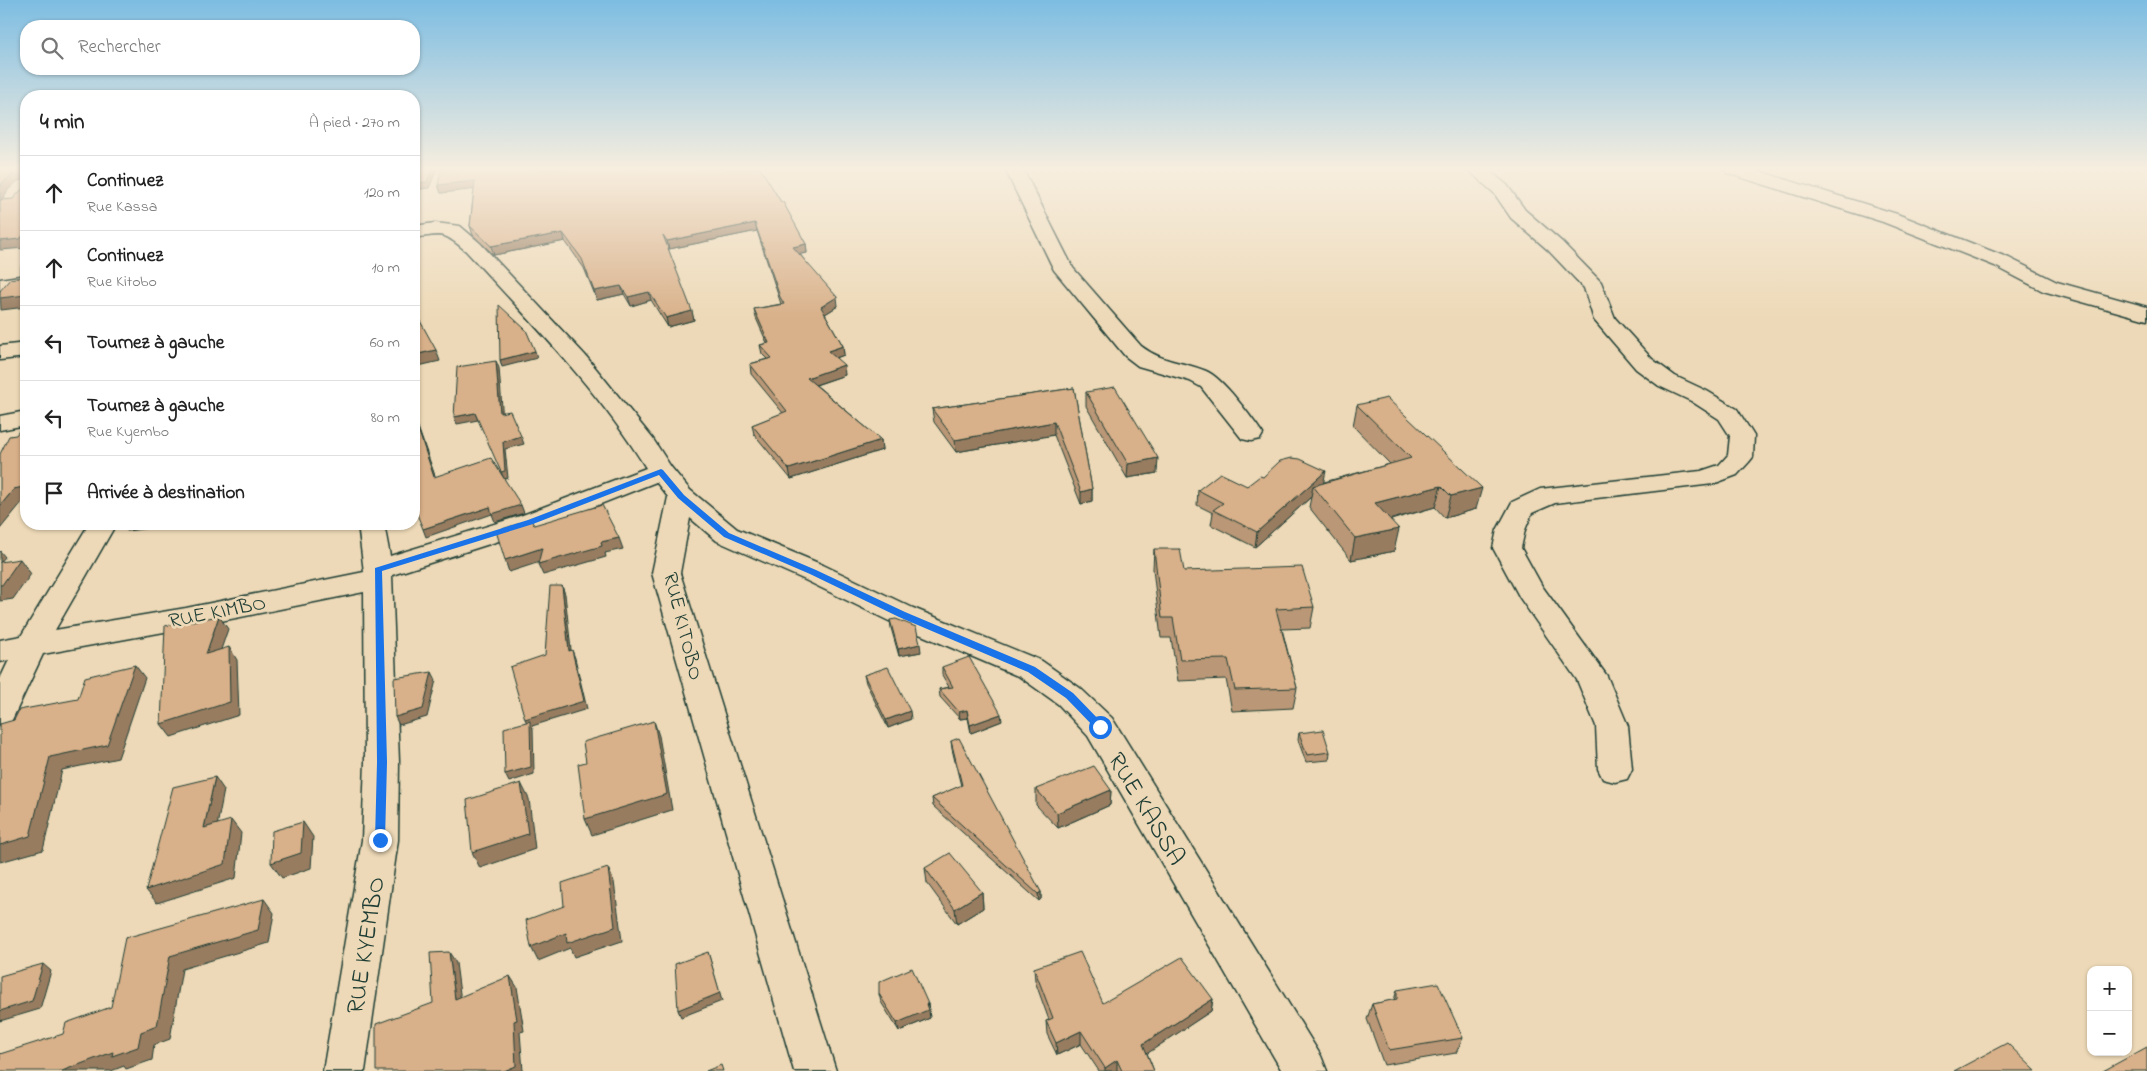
<!DOCTYPE html>
<html lang="fr">
<meta charset="utf-8">
<style>
:root{--surface:#fff;--page:#f2f2f2;--text:#222;--muted:#767676;--line:#e0e0e0}
body{margin:0;font-family:"Indie Flower",sans-serif;background:var(--page);color:var(--text)}
.controls{position:absolute;right:15px;bottom:15px;display:grid;overflow:hidden;border-radius:10px;box-shadow:0 1px 4px #0004}
.controls button{width:45px;height:45px;display:grid;place-items:center;padding:0;border:0;border-bottom:1px solid var(--line);background:var(--surface);color:var(--text);font:25px sans-serif}
.stop{position:absolute;width:15px;height:15px;margin:-11px;border:4px solid #1a73e8;border-radius:50%;background:#fff}
.stop.end{background:#1a73e8;border-color:#fff;box-shadow:0 1px 5px #0008}
.list{margin:0;padding:0;list-style:none}
h2{display:flex;justify-content:space-between;align-items:center;height:65px;margin:0;padding:0 20px;font-size:21px}
h2 small{font-size:16px;font-weight:400;color:var(--muted)}
.list li{display:grid;grid-template-columns:32px 1fr auto;gap:15px;align-items:center;box-sizing:border-box;height:75px;padding:0 20px;border-top:1px solid var(--line)}
.list b{display:block;font-size:19px;white-space:nowrap}
.list p{margin:0;font-size:16px;white-space:nowrap;color:var(--muted)}
.list em{font-size:16px;font-style:normal;color:var(--muted)}
.icon{flex:none;width:28px;height:28px;fill:none;stroke:currentColor;stroke-width:2;stroke-linecap:round;stroke-linejoin:round}
.map{position:relative;flex:none;width:2147px;height:1071px;overflow:hidden}
.search{position:absolute;background:var(--surface);box-shadow:0 1px 4px #0004;left:20px;top:20px;width:400px;height:55px;display:flex;align-items:center;gap:12px;box-sizing:border-box;padding:0 18px;border-radius:20px;color:var(--muted);font-size:19px}
.panel{position:absolute;background:var(--surface);box-shadow:0 1px 4px #0004;left:20px;top:90px;width:400px;height:440px;border-radius:20px}
.map>svg:first-child{display:block}
.lines{fill:none;stroke-linecap:round;stroke-linejoin:round}
.minor-casing{stroke:#1f3d34;stroke-width:3}
.minor{fill:#edd9b7;fill-rule:evenodd}
.wall{fill:#ba9776;stroke:#1f3d34}
.shaded-wall{fill:#977b60;stroke:#1f3d34}
.building{fill:#d8b089;stroke:#1f3d34}
.route{fill:#1a73e8}
.labels{text-anchor:middle;stroke-width:5;stroke-linejoin:round;paint-order:stroke}
.street-label{font-size:21px;fill:#1f3d34;stroke:#edd9b7}
.near-street-label{font-size:25px;fill:#1f3d34;stroke:#edd9b7}
</style>
<div class="map">
<svg width="2147" height="1071" viewBox="0 0 2147 1071">
<rect width="100%" height="100%" fill="#edd9b7"/>
<filter id="ink" filterUnits="userSpaceOnUse"><feTurbulence type="fractalNoise" baseFrequency=".02" numOctaves="2"/><feDisplacementMap in="SourceGraphic" scale="10" xChannelSelector="R" yChannelSelector="G"/><feConvolveMatrix kernelMatrix="1 2 1 2 8 2 1 2 1" color-interpolation-filters="sRGB"/></filter>
<g filter="url(#ink)">
<g class="lines">
<defs>
<g id="minor">
<path d="M1005,169H1023L1073,268L1141,346C1163,363 1182,361 1206,371C1223,378 1252,418 1263,434L1260,439L1251,441L1242,439L1201,387L1190,381L1138,366L1125,356L1054,270Z"/>
<path d="M1467,169H1487L1507,185L1525,210L1562,242L1601,282L1615,318L1652,359L1675,376L1707,391L1737,409L1754,436L1753,457L1749,462L1737,475L1713,484L1555,503L1532,513L1525,530L1521,548L1542,586L1607,676L1628,726L1632,769L1627,779L1615,782L1603,779L1598,769L1596,726L1577,680L1520,598L1493,548L1497,530L1512,502L1540,489L1701,471L1719,465L1728,455L1730,436L1719,419L1691,401L1659,386L1636,369L1594,320L1584,288L1548,250L1511,218L1494,193Z"/>
<path d="M1724,169H1752L1897,214L2009,258L2057,282L2147,307V320L2043,291L1995,266L1883,222L1727,173Z"/>
<path d="M435,223L460,226L480,243L585,355L653,439L671,467L690,490L737,529L823,565L913,608L1042,661L1080,688L1112,718L1321,1056L1327,1071H1282L1088,736L1058,704L1020,677L891,622L803,579L717,541L690,518L680,573L836,1071H794L652,573L668,497L656,482L540,528L392,575L399,762L398,840L365,1071H323L362,840L365,762L364,592L186,628L43,654L11,722L0,725V679L9,660L0,662V640L21,636L89,524H116L55,630L186,608L364,572L358,524H384L390,556L520,516L646,468C597,388 529,320 466,251C442,231 444,234 414,238V226Z"/>
<path d="M26,275V287L0,291V279Z"/>
<path d="M26,343V357L0,360V346Z"/>
<path d="M26,411V425L0,430V416Z"/>
</g>
</defs>
<use href="#minor" class="minor-casing"/>
<use href="#minor" class="minor"/>
</g>
<g class="wall">
<path d="M761,169L806,244L807,253L800,254L838,306L825,314L843,346L844,355L836,358L845,375L816,385L881,440L882,450L791,479L754,434L752,425L783,413L751,374L750,364L767,359L762,354L760,345L767,343L756,318L754,309L781,304L757,231L669,249L667,246L694,320L668,327L651,300L631,306L624,294L597,300L584,268L565,241L494,255L473,235L470,226L474,189L441,193L438,185Z"/>
<path d="M1074,388L1092,489V501L1081,504L1054,435L956,452L934,422L932,409Z"/>
<path d="M1086,392L1157,473L1127,478L1086,406Z"/>
<path d="M1357,405L1476,509L1445,518L1435,507L1391,520L1394,551L1351,560L1309,507L1311,497L1255,547L1211,525L1213,513L1197,505L1198,490L1247,486L1263,477L1324,482L1390,464L1353,426Z"/>
<path d="M1154,549L1184,571L1314,607L1310,628L1282,629L1297,688L1293,708L1232,711L1226,679L1178,681L1171,638H1161L1153,569Z"/>
<path d="M890,620L921,652L899,656L891,628Z"/>
<path d="M942,667L1002,721L971,733L968,718L960,719L940,697L939,689L949,687L942,675Z"/>
<path d="M864,675L911,719L888,728L866,683Z"/>
<path d="M1299,733L1330,752L1329,760L1306,762L1298,740Z"/>
<path d="M951,741L1041,892V899L1039,901L933,806L932,798L961,786L952,749Z"/>
<path d="M1036,789L1111,790L1110,805L1058,828L1036,805Z"/>
<path d="M925,868L982,892L983,908L957,924L927,883Z"/>
<path d="M1034,968L1103,1003L1213,999L1211,1011L1147,1053L1154,1071H1099L1081,1044L1057,1055L1047,1034L1046,1021L1049,1020L1035,981Z"/>
<path d="M1397,990L1463,1038L1456,1053L1384,1065L1367,1019L1372,1004L1394,1000Z"/>
<path d="M879,994L928,1004L930,1018L899,1031L881,1002Z"/>
</g>
<g class="shaded-wall">
<path d="M432,169H437L429,188L414,190V183Z"/>
<path d="M22,171L26,179L18,181L8,190L0,203V188L3,182L13,174Z"/>
<path d="M475,181L478,189L441,193L438,185Z"/>
<path d="M755,223L757,231L669,249L667,241Z"/>
<path d="M26,232V247L25,248L0,250V241Z"/>
<path d="M563,233L565,241L494,255L491,246Z"/>
<path d="M806,244L807,253L795,255L793,247Z"/>
<path d="M621,286L624,294L597,300L594,291Z"/>
<path d="M0,292L26,295V307L1,310Z"/>
<path d="M649,292L651,300L631,306L628,297Z"/>
<path d="M837,297L838,306L822,316L821,307Z"/>
<path d="M692,311L694,320L668,327L666,318Z"/>
<path d="M843,346L844,355L830,360L828,351Z"/>
<path d="M436,350L440,361L414,367V355Z"/>
<path d="M535,351L537,358L502,367L500,360Z"/>
<path d="M496,361L499,368L503,421L500,413Z"/>
<path d="M844,365L845,375L809,387L807,378Z"/>
<path d="M475,413L478,420L457,424L454,417Z"/>
<path d="M414,416L438,484L434,477Z"/>
<path d="M1054,422V435L956,452L955,440Z"/>
<path d="M521,436L524,444L505,449L508,478L504,479L501,472L503,442Z"/>
<path d="M881,440L882,450L791,479L789,469Z"/>
<path d="M1158,458L1157,473L1127,478L1128,464Z"/>
<path d="M1326,471L1323,485L1313,486L1311,497L1255,547L1257,532Z"/>
<path d="M26,478V500L23,501L0,529V506L14,489Z"/>
<path d="M1441,486L1435,507L1371,525L1375,503Z"/>
<path d="M1482,488L1476,509L1445,518L1451,496Z"/>
<path d="M1092,489V501L1081,504V492Z"/>
<path d="M521,505L524,513L495,522L492,514L426,537L423,529L490,507Z"/>
<path d="M122,524H166L165,526L127,531Z"/>
<path d="M1399,529L1394,551L1351,560L1355,538Z"/>
<path d="M619,538L623,549L605,553L606,557L543,575L538,564L601,542Z"/>
<path d="M542,548L546,560L509,572L505,560Z"/>
<path d="M0,551L5,557L0,563Z"/>
<path d="M20,559L31,574L13,599L0,601V585Z"/>
<path d="M562,586L565,594L572,659L569,651Z"/>
<path d="M219,616L228,629L215,667L206,654Z"/>
<path d="M920,644L921,652L899,656L898,649Z"/>
<path d="M229,647L237,660L239,715L171,737L161,724Z"/>
<path d="M572,650L575,658L587,709L532,726L533,729L534,774L509,782L505,774L529,727L525,719Z"/>
<path d="M135,665L145,678L118,758L62,770L43,850L0,862V845L50,757Z"/>
<path d="M432,672L436,680L427,717L399,725L395,717Z"/>
<path d="M967,710L968,718L960,719L959,712Z"/>
<path d="M910,711L911,719L888,728L886,720Z"/>
<path d="M1001,714L1002,721L971,733L970,725Z"/>
<path d="M654,721L659,736L672,810L592,835L585,819Z"/>
<path d="M215,777L224,790L214,842L204,828Z"/>
<path d="M521,783L529,799L535,849L480,868L472,852Z"/>
<path d="M1111,790L1110,805L1058,828L1057,813Z"/>
<path d="M231,820L241,833L236,878L157,903L146,890Z"/>
<path d="M303,822L313,837L311,868L282,878L271,863Z"/>
<path d="M608,868L614,882L622,941L574,957L570,948L538,961L531,947Z"/>
<path d="M982,892L983,908L957,924L955,909Z"/>
<path d="M1041,892V899L1039,901L1038,894Z"/>
<path d="M264,899L274,913L269,943L182,969L170,1039L154,1045L152,1060L126,1069L124,1066L111,1071H62L141,1032L170,956Z"/>
<path d="M449,952L456,963L462,1009L455,999Z"/>
<path d="M708,952L722,1001L681,1017L678,1010Z"/>
<path d="M43,964L51,971L40,1009L0,1021V1011Z"/>
<path d="M510,976L517,987L524,1031L520,1032L523,1071H504Z"/>
<path d="M1213,999L1211,1011L1142,1057L1143,1044Z"/>
<path d="M928,1004L930,1018L899,1031L897,1023Z"/>
<path d="M1081,1031V1044L1057,1055L1056,1043Z"/>
<path d="M1117,1060V1071H1105V1068Z"/>
</g>
<g class="building">
<path d="M0,169H26V232L20,239L0,241V200L13,199L23,188L22,171L13,174L3,182L0,188Z"/>
<path d="M414,169H432L427,182L414,183Z"/>
<path d="M441,169H761L781,202H783L806,244L793,247L837,297L821,307L843,346L828,351L844,365L807,378L881,440L789,469L752,425L787,411L750,364L772,358L760,345L769,343L754,309L784,304L780,297L755,223L667,241L663,235L692,311L666,318L649,292L628,297L621,286L594,291L582,259L563,233L491,246L470,226L475,181L438,185Z"/>
<path d="M26,260V295L0,298V291L10,279L21,277V266Z"/>
<path d="M499,305L526,330L535,351L500,360Z"/>
<path d="M414,310L436,350L414,355Z"/>
<path d="M496,361L500,413L510,411L521,436L503,442L505,471L501,472L475,413L454,417L457,367Z"/>
<path d="M1115,387L1158,458L1128,464L1086,392Z"/>
<path d="M1074,388L1092,489L1081,492L1054,422L955,440L932,409Z"/>
<path d="M1387,398L1482,488L1451,496L1441,486L1375,503L1399,529L1355,538L1313,486L1411,458L1357,405Z"/>
<path d="M414,417L434,477L491,458L521,505L492,514L490,507L423,529L414,507Z"/>
<path d="M26,422V478L23,487L14,489L0,506V454L9,436L16,435Z"/>
<path d="M1292,458L1300,459L1326,471L1257,532L1213,510L1223,503L1198,490L1220,473L1247,486L1260,476L1263,477L1280,461Z"/>
<path d="M602,505L619,538L601,542L602,546L538,564L542,548L505,560L496,531L531,520L534,525Z"/>
<path d="M1154,549H1180L1184,571L1302,567L1314,607L1276,609L1297,688L1235,690L1228,659L1180,660L1173,618H1162Z"/>
<path d="M20,559L2,585H0V562Z"/>
<path d="M550,586H562L569,651L572,650L584,701L525,719L510,667L545,655Z"/>
<path d="M219,616L206,654L229,647L230,702L161,724L165,626Z"/>
<path d="M896,619L916,627L920,644L898,649L890,620Z"/>
<path d="M969,657L1001,714L970,725L967,710L959,712L939,689L953,687L942,667Z"/>
<path d="M135,665L107,745L50,757L30,836L0,845V724L14,720L19,710L78,699L85,677Z"/>
<path d="M888,667L910,711L886,720L864,675Z"/>
<path d="M432,672L423,709L395,717L394,678Z"/>
<path d="M530,721L531,767L505,774L504,728Z"/>
<path d="M654,721L667,794L585,819L578,764L586,762L583,742Z"/>
<path d="M1323,730L1330,752L1307,755L1299,733Z"/>
<path d="M959,738L1041,892L1038,894L932,798L962,785L951,741Z"/>
<path d="M1094,766L1111,790L1057,813L1036,789Z"/>
<path d="M215,777L204,828L231,820L225,864L146,890L173,787Z"/>
<path d="M521,783L528,834L472,852L467,800Z"/>
<path d="M303,822L301,853L271,863L272,831Z"/>
<path d="M950,853L982,892L955,909L925,868Z"/>
<path d="M608,868L615,927L567,943L566,933L531,947L526,920L564,906L562,883Z"/>
<path d="M264,899L258,930L170,956L157,1026L141,1032L138,1047L112,1056L113,1052L62,1071H0V1054L63,1034L66,1023L111,1007L125,938Z"/>
<path d="M449,952L455,999L510,976L517,1020L514,1021L516,1066L504,1071H376V1024L433,1003L430,953Z"/>
<path d="M708,952L720,993L678,1010L675,964Z"/>
<path d="M1080,952L1103,1003L1182,957L1213,999L1143,1044L1154,1071H1122L1117,1060L1105,1068L1081,1031L1056,1043L1046,1021L1053,1018L1034,968Z"/>
<path d="M43,964L32,1001L0,1011V976Z"/>
<path d="M912,968L928,1004H926L928,1010L897,1023L879,994V982Z"/>
<path d="M1438,983L1463,1038L1389,1050L1372,1004L1397,999V990Z"/>
<path d="M2007,1043L2036,1071H1954Z"/>
<path d="M2147,1047V1071H2103Z"/>
<path d="M721,1065L723,1071H706Z"/>
</g>
</g>
<linearGradient id="sky" x2="0" y2="1"><stop stop-color="#7dbde2"/><stop offset="0.53" stop-color="#f7eedf"/><stop offset="1" stop-color="#f7eedf" stop-opacity="0"/></linearGradient>
<rect width="2147" height="319" fill="url(#sky)"/>
<path class="route" d="M661,469L663,470L684,495L729,533L816,570L905,612L1035,667L1073,693L1104,725V730H1097L1066,698L1028,672L899,617L810,574L724,537L678,498L659,475L533,524L382,571L387,762L385,840L380,844L376,843L375,840L377,762L375,568L528,520Z"/>
<g class="labels">
<g class="street-label">
<text transform="translate(217 611) rotate(-11)" y="7">RUE KIMBO</text>
<text transform="translate(684 626) rotate(76)" y="7">RUE KITOBO</text>
</g>
<g class="near-street-label">
<text transform="translate(1148 808) rotate(59)" y="9">RUE KASSA</text>
<text transform="translate(364 945) rotate(-81)" y="9">RUE KYEMBO</text>
</g>
</g>
</svg>
<div class="controls">
<button>+</button>
<button>−</button>
</div>
<div class="stop" style="left:1100px;top:727px"></div>
<div class="stop end" style="left:380px;top:840px"></div>
<div class="search"><svg class="icon" aria-label="search" viewBox="0 0 24 24"><circle cx="10" cy="10" r="6"/><path d="M15 15l6 6"/></svg>Rechercher</div>
<section class="panel">
<h2>4 min<small>À pied · 270 m</small></h2>
<ul class="list">
<li><svg class="icon" aria-label="ahead" viewBox="0 0 24 24"><path d="M12 20V5M6 11l6-6 6 6"/></svg><div><b>Continuez</b><p>Rue Kassa</p></div><em>120 m</em></li>
<li><svg class="icon" aria-label="ahead" viewBox="0 0 24 24"><path d="M12 20V5M6 11l6-6 6 6"/></svg><div><b>Continuez</b><p>Rue Kitobo</p></div><em>10 m</em></li>
<li><svg class="icon" aria-label="left" viewBox="0 0 24 24"><path d="M17 20v-9H6M10 6l-5 5 5 5"/></svg><div><b>Tournez à gauche</b></div><em>60 m</em></li>
<li><svg class="icon" aria-label="left" viewBox="0 0 24 24"><path d="M17 20v-9H6M10 6l-5 5 5 5"/></svg><div><b>Tournez à gauche</b><p>Rue Kyembo</p></div><em>80 m</em></li>
<li><svg class="icon" aria-label="arrive" viewBox="0 0 24 24"><path d="M6 21V4h12l-3 4 3 4H6"/></svg><div><b>Arrivée à destination</b></div></li>
</ul>
</section>
</div>
